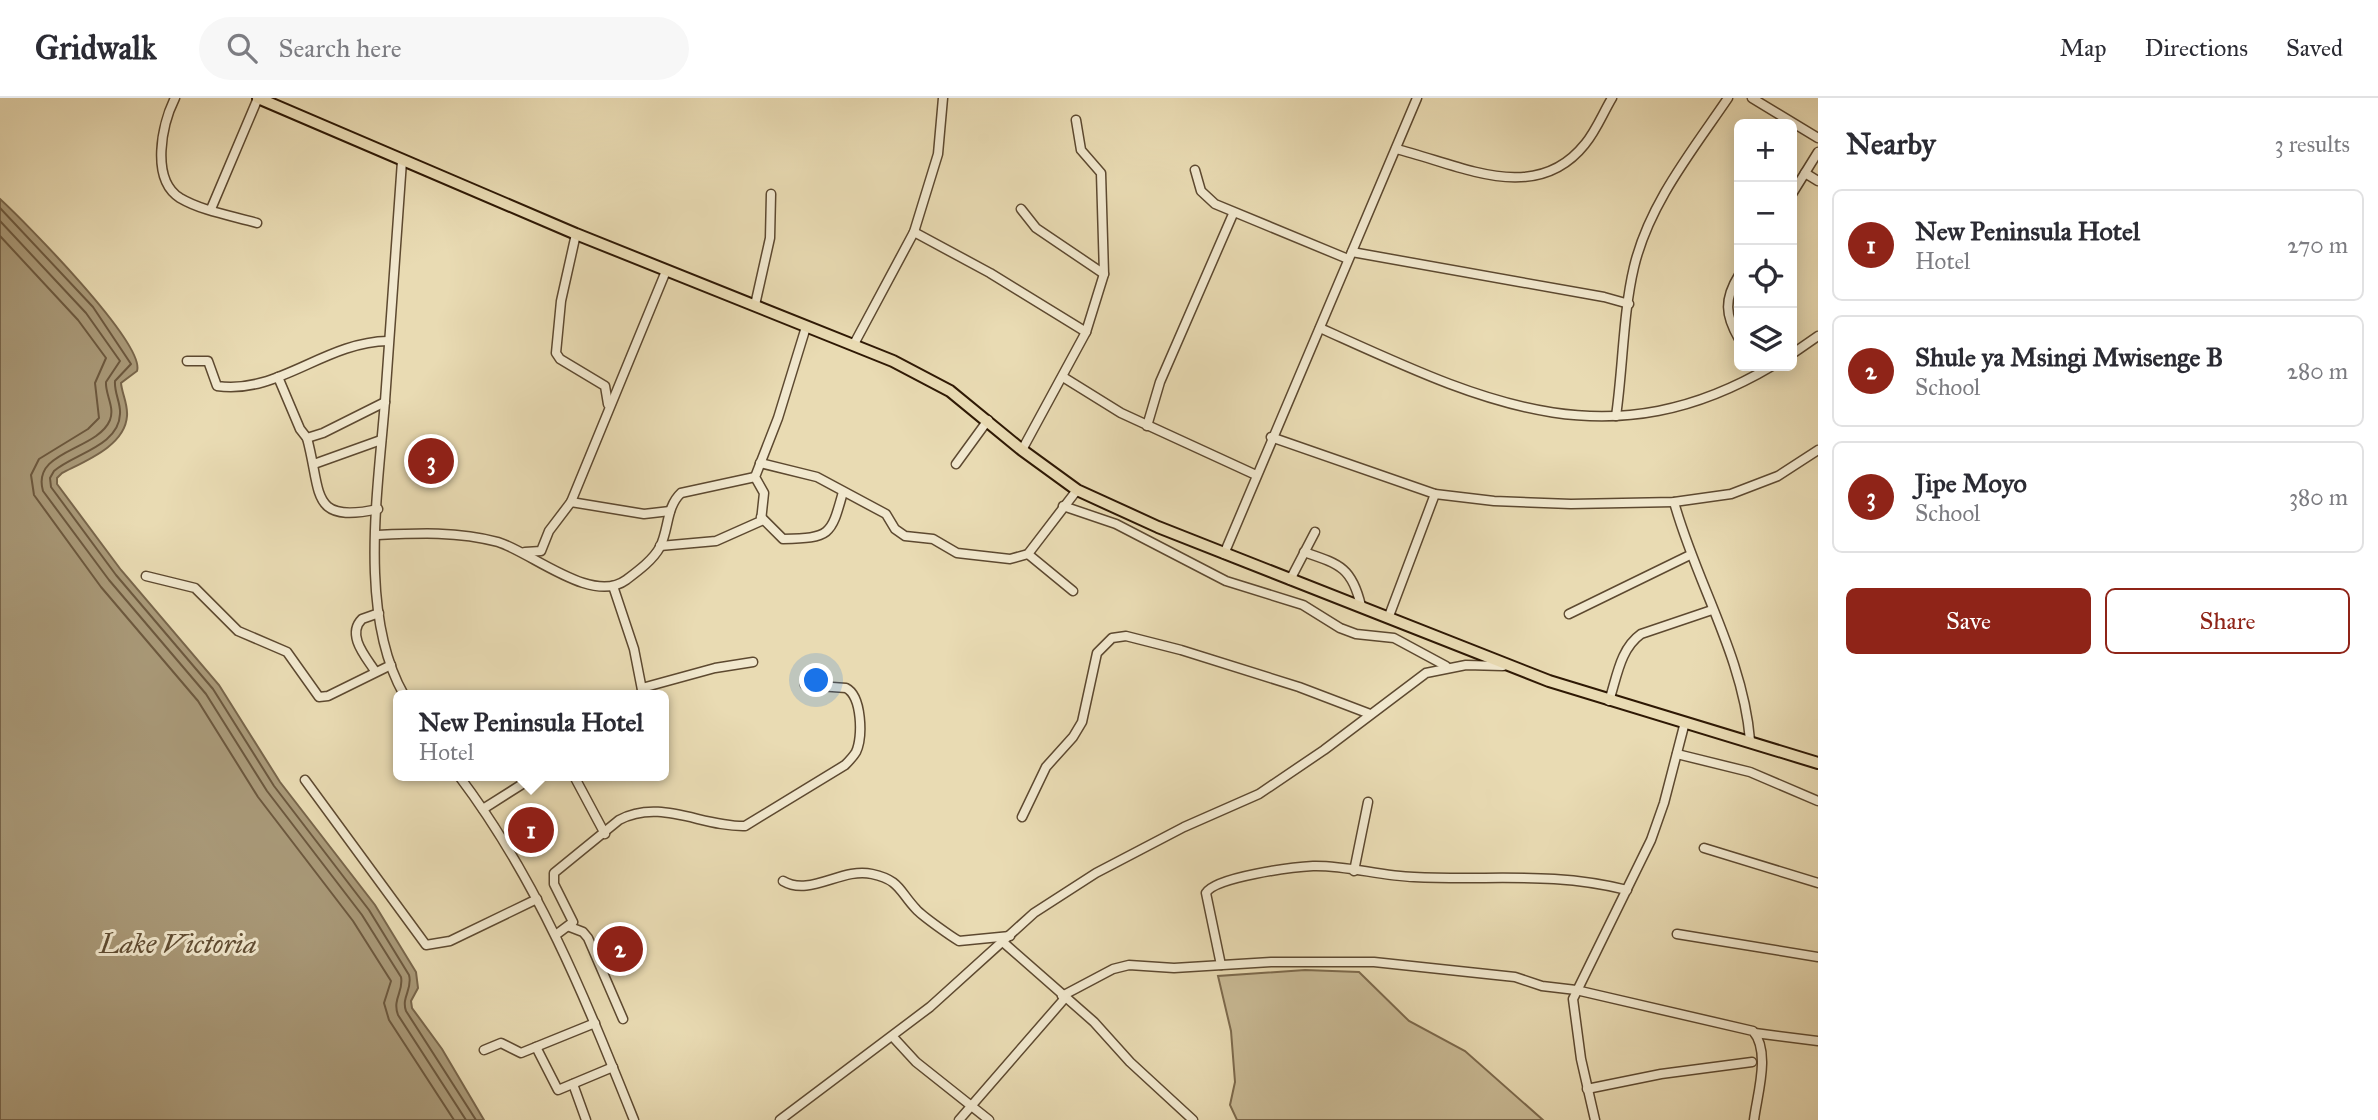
<!DOCTYPE html>
<meta charset="utf-8">
<style>
:root{--surface:#fff;--page:#f7f7f7;--text:#2b2b33;--muted:#7c7c81;--line:#e1e1e2;--accent:#8f2418}
body{margin:0;font-family:"IM FELL Great Primer",serif;background:var(--page);color:var(--text)}
.controls{position:absolute;right:21px;top:21px;display:grid;overflow:hidden;border-radius:10px;box-shadow:0 4px 18px #0003}
.controls button{width:63px;height:63px;display:grid;place-items:center;padding:0;border:0;border-bottom:2px solid var(--line);background:var(--surface);color:var(--text);font:35px sans-serif}
.you{position:absolute;left:817px;top:583px;width:24px;height:24px;margin:-18px;border:5px solid #fff;border-radius:50%;background:#1a73e8;box-shadow:0 0 0 10px #1a73e833}
.badge{display:grid;place-items:center;width:46px;height:46px;border-radius:50%;background:var(--accent);color:#fff;font-size:23px;font-weight:700}
.pin{position:absolute;translate:-50% -50%;border:4px solid #fff;box-shadow:0 2px 7px #0006}
.popup{position:absolute;left:393px;top:592px;width:276px;height:91px;box-sizing:border-box;display:grid;place-content:center;border-radius:10px;background:var(--surface);filter:drop-shadow(0 2px 5px #0005);font-size:23px;white-space:nowrap;color:var(--muted)}
.popup b{font-size:26px;color:var(--text)}
.popup::after{content:'';position:absolute;left:50%;top:100%;margin-left:-14px;border:14px solid transparent;border-top-color:var(--surface)}
.list{margin:0;padding:0;list-style:none}
h2{display:flex;justify-content:space-between;align-items:center;height:91px;margin:0;padding:0 28px;font-size:30px}
h2 small{font-size:23px;font-weight:400;color:var(--muted)}
.list li{display:grid;grid-template-columns:46px 1fr auto;gap:21px;align-items:center;box-sizing:border-box;height:112px;margin:0 14px 14px;padding:0 14px;border:2px solid var(--line);border-radius:10px}
.list b{display:block;font-size:26px;white-space:nowrap}
.list p{margin:0;font-size:23px;white-space:nowrap;color:var(--muted)}
.list em{font-size:23px;font-style:normal;color:var(--muted)}
.actions{display:flex;gap:14px;padding:21px 28px}
.actions a{flex:1;padding:16px 0;border:2px solid var(--accent);border-radius:10px;text-align:center;font-size:24px;color:var(--accent)}
.actions .main{background:var(--accent);color:#fff}
.icon{flex:none;width:38px;height:38px;fill:none;stroke:currentColor;stroke-width:2;stroke-linecap:round;stroke-linejoin:round}
.map{position:relative;flex:none;width:1818px;height:1022px;overflow:hidden}
header{display:flex;align-items:center;gap:42px;box-sizing:border-box;height:98px;padding:0 35px;background:var(--surface);border-bottom:2px solid var(--line)}
header strong{font-size:33px}
nav{display:flex;gap:38px;margin-inline-start:auto;font-size:24px}
.search{width:490px;height:63px;background:var(--page);display:flex;align-items:center;gap:18px;box-sizing:border-box;padding:0 24px;border-radius:38px;color:var(--muted);font-size:26px}
main{display:flex}
aside{flex:1;background:var(--surface)}
.map>svg:first-child{display:block}
.green{fill:#c9ba95;stroke:#7c694c;stroke-width:2}
.water{fill:#a99978;stroke:#78654a;stroke-width:2}
.lines{fill:none;stroke-linecap:round;stroke-linejoin:round}
.shore{stroke:#6c583e;stroke-width:2}
.minor-casing{stroke:#5d4930;stroke-width:11}
.major-casing{stroke:#2e1804;stroke-width:14}
.minor{stroke:#f1e8ce;stroke-width:8}
.major{stroke:#e9dbb3;stroke-width:10}
.labels{text-anchor:middle;stroke-width:6;stroke-linejoin:round;paint-order:stroke}
.water-label{font-size:28px;font-style:italic;fill:#5f4c32;stroke:#f1e8ce}
</style>
<header>
<strong>Gridwalk</strong>
<div class="search"><svg class="icon" aria-label="search" viewBox="0 0 24 24"><circle cx="10" cy="10" r="6"/><path d="M15 15l6 6"/></svg>Search here</div>
<nav><a>Map</a><a>Directions</a><a>Saved</a></nav>
</header>
<main>
<div class="map">
<svg width="1818" height="1022" viewBox="0 0 1818 1022">
<rect width="100%" height="100%" fill="#e9dbb3"/>
<filter id="stains"><feTurbulence type="fractalNoise" baseFrequency=".00286" numOctaves="4"/><feColorMatrix values="0 0 0 0 .2 0 0 0 0 .09 0 0 0 0 .02 0 0 0 .5 -.17"/></filter>
<radialGradient id="worn" r=".72"><stop offset=".6" stop-color="#630" stop-opacity="0"/><stop offset="1" stop-color="#630" stop-opacity=".3"/></radialGradient>
<path class="green" d="M1305,872L1359,874L1409,923L1465,953L1543,1022H1237L1230,1007L1235,984L1231,933L1218,878Z"/>
<path class="water" d="M0,101C24,123 146,246 137,273L121,285C122,296 128,306 127,318C125,348 85,363 62,375L57,380V386L121,472L219,587L280,684L375,807L416,874L418,890L411,903L412,910L442,951L484,1022H0Z"/>
<g class="lines">
<g class="shore">
<path d="M0,110L93,209L131,266L115,283C114,295 121,305 120,316C119,348 73,356 54,373L50,380L51,389L116,477L213,591L274,688L369,812L409,877C413,891 401,899 406,913L476,1022"/>
<path d="M0,123L86,215L120,263L106,284C105,296 115,309 110,322C97,353 31,352 43,393L109,482L206,596L267,693L362,817L401,879C404,893 392,901 398,917L466,1022"/>
<path d="M0,138L78,222L106,260L95,285L99,320L88,331L39,361L31,377L34,397L101,489L198,603L258,699L353,823L391,883L384,905L389,922L454,1022"/>
</g>
<defs>
<g id="minor">
<path d="M175,0C162,26 150,81 180,100C202,113 233,118 257,125"/>
<path d="M1752,0L1818,40"/>
<path d="M1396,51C1459,66 1535,109 1585,46C1596,33 1603,15 1612,0"/>
<path d="M402,63C396,143 391,223 385,303C378,393 358,516 404,597"/>
<path d="M1195,72L1201,93L1215,106L1348,161"/>
<path d="M1805,75L1818,83"/>
<path d="M1792,96L1818,54"/>
<path d="M211,111L258,0"/>
<path d="M1021,111L1036,130L1104,176"/>
<path d="M914,134L990,175L1086,234"/>
<path d="M576,136L561,203L556,255L560,261L605,288L608,306"/>
<path d="M1352,154L1604,199L1629,206"/>
<path d="M1739,177C1724,201 1725,217 1739,241"/>
<path d="M755,207L770,140L771,96"/>
<path d="M1320,230C1478,301 1605,367 1772,268"/>
<path d="M854,246L914,134L938,56L943,0"/>
<path d="M1792,256L1818,238"/>
<path d="M187,263H208L217,288C278,297 324,244 388,243"/>
<path d="M278,279L300,331L307,340L323,335L385,304"/>
<path d="M1063,279L1121,315L1256,377"/>
<path d="M1616,318C1623,270 1623,215 1634,169C1649,106 1692,53 1728,0"/>
<path d="M1147,328L1160,284L1233,116"/>
<path d="M1271,339L1435,396L1494,403L1571,406L1674,404L1731,396L1778,378L1818,352"/>
<path d="M307,340C322,395 309,426 378,411"/>
<path d="M1022,352L1086,234L1104,176L1101,75L1081,52L1076,22"/>
<path d="M760,365L817,379L886,416L895,431L905,438L933,441L957,455L1010,461L1028,456L1077,392"/>
<path d="M314,366L381,342"/>
<path d="M956,366L988,322"/>
<path d="M571,404L644,416L670,413"/>
<path d="M1674,404C1696,484 1743,558 1750,642"/>
<path d="M1063,408L1116,426L1226,483L1303,507L1340,530L1356,536L1394,540L1446,568"/>
<path d="M761,419L783,441C831,440 831,437 843,394"/>
<path d="M377,437C418,435 458,433 498,444C531,454 592,507 626,482C638,473 653,462 660,449C669,431 666,409 681,395L755,379"/>
<path d="M660,448L716,443L761,423L764,395L755,379L778,320L806,229"/>
<path d="M525,454L541,453L549,433L571,404L666,173"/>
<path d="M1304,454C1339,466 1352,469 1361,508"/>
<path d="M1028,456L1073,493"/>
<path d="M1224,456L1417,0"/>
<path d="M146,478L195,490L238,533L287,554L319,599L328,598L391,567"/>
<path d="M1290,482L1315,434"/>
<path d="M613,488L634,551L643,597"/>
<path d="M1569,516L1690,457"/>
<path d="M1389,518L1435,396"/>
<path d="M375,573C366,559 346,537 362,521L379,515"/>
<path d="M642,590L715,570L753,564"/>
<path d="M1609,603C1617,579 1620,551 1641,536L1712,512"/>
<path d="M1677,656L1750,674L1818,703"/>
<path d="M459,678C539,784 585,900 634,1022"/>
<path d="M574,678L605,736"/>
<path d="M305,682L426,847L450,843L537,801"/>
<path d="M483,711L535,678"/>
<path d="M1022,719L1046,669L1073,639L1082,624L1097,555L1112,540L1126,538L1181,552L1299,589L1370,616"/>
<path d="M1704,750L1818,785"/>
<path d="M1354,773L1368,704"/>
<path d="M783,783C810,799 842,769 872,776C900,782 899,793 916,811C922,818 952,839 959,843L1010,838"/>
<path d="M570,829L583,834L588,840L623,921"/>
<path d="M557,836L573,824L554,786V775L619,722C660,700 702,729 745,728L845,667C849,663 853,659 856,654C863,639 862,598 846,590L805,587"/>
<path d="M1677,836L1818,859"/>
<path d="M1004,845L1094,924L1130,964L1193,1022"/>
<path d="M1221,867L1206,795C1215,779 1293,769 1313,768C1346,767 1380,778 1414,779C1490,783 1551,773 1627,792"/>
<path d="M1062,898L1113,871L1129,867L1174,870L1271,864H1374L1515,879L1542,888L1576,892L1753,933C1771,954 1757,997 1754,1022"/>
<path d="M1755,935L1818,943"/>
<path d="M893,939L916,964L989,1022"/>
<path d="M536,949L558,992L613,969"/>
<path d="M484,952L501,945L521,955L595,925"/>
<path d="M573,986L586,1022"/>
<path d="M1587,991L1661,976L1752,964"/>
<path d="M780,1022L930,909L1034,815L1096,775L1184,729L1259,696L1324,652L1426,575L1466,567L1503,568"/>
<path d="M959,1022L1065,900"/>
<path d="M1595,1022L1581,961L1573,901L1651,742L1664,705L1685,624"/>
</g>
<path id="major" d="M258,0L576,136L893,263L950,293L1022,352L1077,392L1158,429L1549,583L1818,665"/>
</defs>
<use href="#minor" class="minor-casing"/>
<use href="#major" class="major-casing"/>
<use href="#minor" class="minor"/>
<use href="#major" class="major"/>
</g>
<g class="labels">
<g class="water-label">
<text x="178" y="855">Lake Victoria</text>
</g>
</g>
<rect width="100%" height="100%" filter="url(#stains)"/>
<rect width="100%" height="100%" fill="url(#worn)"/>
</svg>
<div class="controls">
<button>+</button>
<button>−</button>
<button><svg class="icon" aria-label="locate" viewBox="0 0 24 24"><circle cx="12" cy="12" r="6"/><path d="M12 2v4M12 18v4M2 12h4M18 12h4"/></svg></button>
<button><svg class="icon" aria-label="layers" viewBox="0 0 24 24"><path d="M12 4l9 5-9 5-9-5zM3 14l9 5 9-5"/></svg></button>
</div>
<div class="you"></div>
<div class="pin badge" style="left:531px;top:732px">1</div>
<div class="popup"><b>New Peninsula Hotel</b>Hotel</div>
<div class="pin badge" style="left:620px;top:851px">2</div>
<div class="pin badge" style="left:431px;top:363px">3</div>
</div>
<aside>
<h2>Nearby<small>3 results</small></h2>
<ul class="list">
<li><span class="badge">1</span><div><b>New Peninsula Hotel</b><p>Hotel</p></div><em>270 m</em></li>
<li><span class="badge">2</span><div><b>Shule ya Msingi Mwisenge B</b><p>School</p></div><em>280 m</em></li>
<li><span class="badge">3</span><div><b>Jipe Moyo</b><p>School</p></div><em>380 m</em></li>
</ul>
<div class="actions"><a class="main">Save</a><a>Share</a></div>
</aside>
</main>
